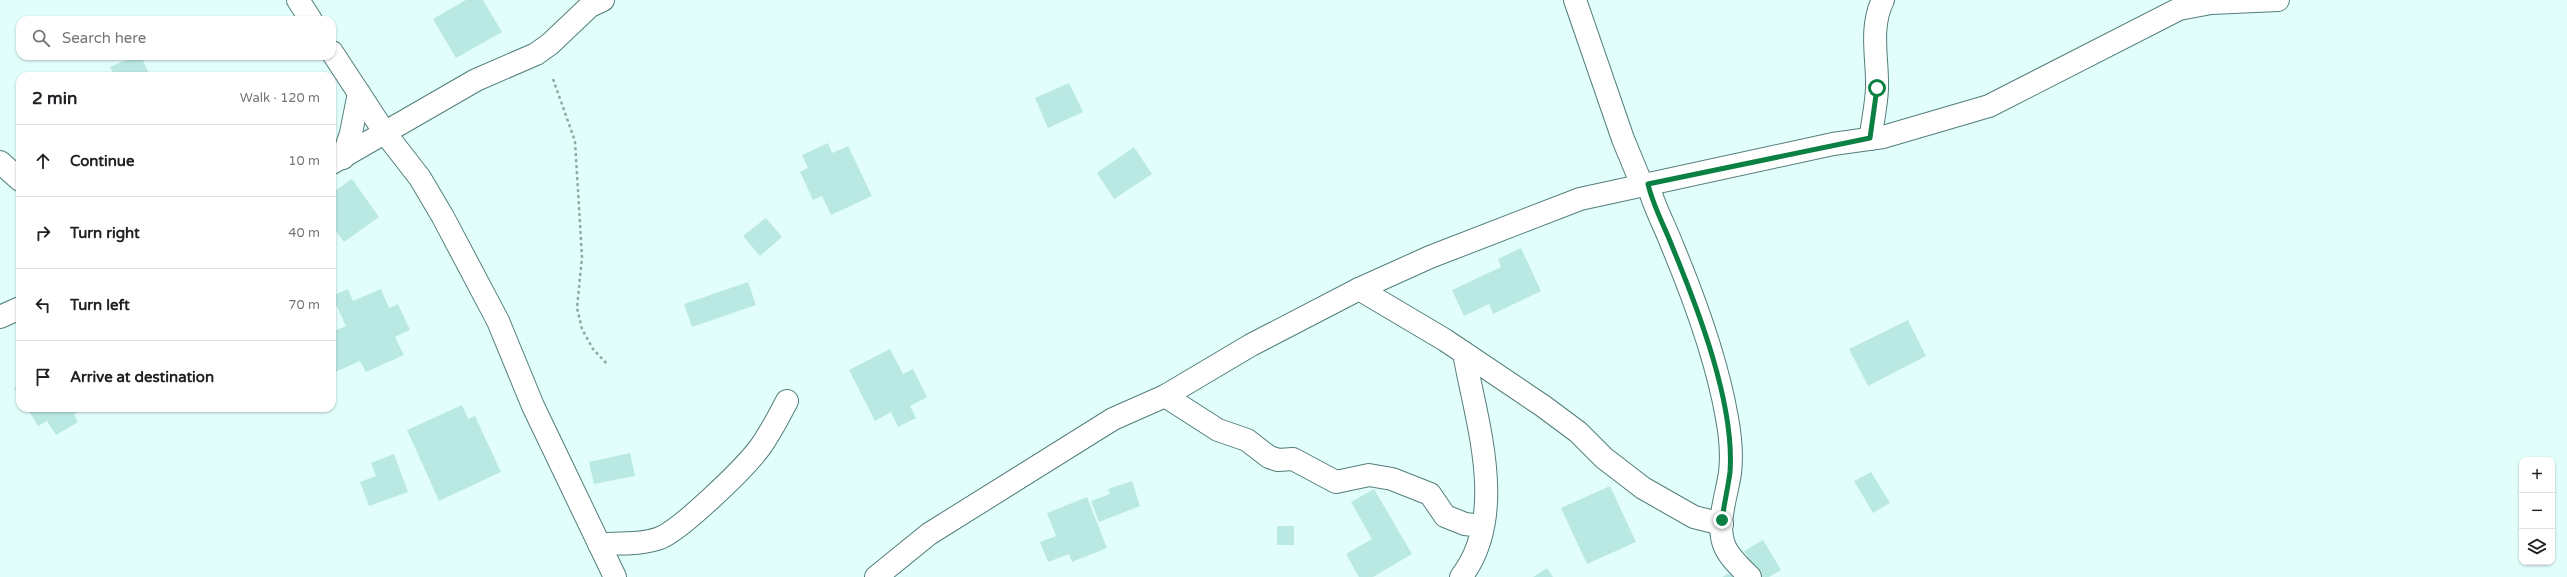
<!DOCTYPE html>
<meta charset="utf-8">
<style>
:root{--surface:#fff;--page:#f2f2f2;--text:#202124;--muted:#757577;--line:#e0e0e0}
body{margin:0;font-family:"Varela Round",sans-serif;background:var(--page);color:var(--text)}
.controls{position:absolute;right:12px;bottom:12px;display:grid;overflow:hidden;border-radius:8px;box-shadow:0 1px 3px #0004}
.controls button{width:36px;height:36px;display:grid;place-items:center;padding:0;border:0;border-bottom:1px solid var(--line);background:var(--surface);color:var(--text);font:20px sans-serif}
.stop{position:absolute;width:12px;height:12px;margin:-9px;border:3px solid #0b8043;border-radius:50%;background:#fff}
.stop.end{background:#0b8043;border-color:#fff;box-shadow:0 1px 4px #0008}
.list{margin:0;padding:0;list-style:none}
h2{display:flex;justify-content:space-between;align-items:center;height:52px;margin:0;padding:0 16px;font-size:17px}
h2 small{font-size:13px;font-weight:400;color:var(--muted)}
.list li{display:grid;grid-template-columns:26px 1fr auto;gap:12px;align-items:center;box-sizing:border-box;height:72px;padding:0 16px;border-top:1px solid var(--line)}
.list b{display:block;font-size:15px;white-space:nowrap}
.list em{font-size:13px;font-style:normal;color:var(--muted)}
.icon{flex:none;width:22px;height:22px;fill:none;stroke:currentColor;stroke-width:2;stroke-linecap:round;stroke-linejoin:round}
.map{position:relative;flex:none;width:2567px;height:577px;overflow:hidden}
.search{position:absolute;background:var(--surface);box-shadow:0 1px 3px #0004;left:16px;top:16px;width:320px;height:44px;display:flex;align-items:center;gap:10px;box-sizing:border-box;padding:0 14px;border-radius:12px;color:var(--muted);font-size:15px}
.panel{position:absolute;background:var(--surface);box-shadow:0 1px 3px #0004;left:16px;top:72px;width:320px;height:340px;border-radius:12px}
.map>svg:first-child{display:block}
.building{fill:#bae9e4}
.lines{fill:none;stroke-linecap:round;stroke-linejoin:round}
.minor-casing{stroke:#527e7a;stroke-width:24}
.path{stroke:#90a8a5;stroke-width:2.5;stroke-dasharray:3 3;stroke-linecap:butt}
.minor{stroke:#fff;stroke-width:22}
.route{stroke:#0b8043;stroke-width:5}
</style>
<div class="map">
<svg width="2567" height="577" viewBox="0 0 2567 577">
<rect width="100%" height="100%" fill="#e2fefb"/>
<g class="building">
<path d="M466,0H483L502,32L456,58L433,19Z"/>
<path d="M135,56H141L150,76H114L110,67Z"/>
<path d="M1069,83L1083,112L1048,128L1035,98Z"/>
<path d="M828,143L832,153L848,146L872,196L831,215L822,196L813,200L800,172L808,168L802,155Z"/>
<path d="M1134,147L1152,174L1114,199L1097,173Z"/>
<path d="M352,179L379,217L344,242L332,226V193Z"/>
<path d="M766,218L782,237L760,256L743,236Z"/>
<path d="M1521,248L1541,291L1493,314L1489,304L1464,316L1452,290L1501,267L1498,259Z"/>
<path d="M748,282L756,305L692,327L684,304Z"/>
<path d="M348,289L353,301L381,289L389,308L398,304L410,330L395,337L404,355L366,372L360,361L335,372L332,365V332L346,326L332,296Z"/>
<path d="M1908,320L1926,356L1868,386L1849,349Z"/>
<path d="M890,349L903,374L913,369L927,397L910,406L916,418L898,427L891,412L875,421L849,370Z"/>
<path d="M20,385V397L14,388Z"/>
<path d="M462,405L468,419L475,416L501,472L439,501L407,430Z"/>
<path d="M27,408H84L74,414L78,422L56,435L47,421L38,426Z"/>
<path d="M630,453L635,476L594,484L589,462Z"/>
<path d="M394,454L408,492L369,506L360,482L376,476L371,463Z"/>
<path d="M1871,472L1890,503L1873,513L1854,481Z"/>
<path d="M1132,481L1140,506L1099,522L1091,501L1110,494L1108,489Z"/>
<path d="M1610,486L1636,542L1587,564L1561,508Z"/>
<path d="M1374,489L1412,554L1373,577H1359L1346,554L1372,539L1351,502Z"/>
<path d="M1087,497L1107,548L1072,562L1069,554L1048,562L1040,542L1056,536L1047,513Z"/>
<rect x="1277" y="526" width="17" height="19"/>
<path d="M1763,540L1781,570L1769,577H1760L1744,551Z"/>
<path d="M1547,568L1553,577H1533Z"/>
<path d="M1735,570L1739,577H1722Z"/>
</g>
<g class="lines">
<defs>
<g id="minor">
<path d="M298,0L311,20"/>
<path d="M1575,0L1623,139L1642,185"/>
<path d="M332,52L385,133L420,178L443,217L498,321L533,406L615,577"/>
<path d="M1870,139C1873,122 1876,106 1877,89C1878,59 1869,28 1883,0"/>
<path d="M343,158L351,133L359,93"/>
<path d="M0,162L20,180"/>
<path d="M332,163L476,80L536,54L550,44L590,6L603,0"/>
<path d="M1648,184C1653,205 1664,224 1672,245C1695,300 1717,360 1727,418C1730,434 1732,456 1730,473C1727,495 1715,525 1725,547C1730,558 1741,568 1750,577"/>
<path d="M1359,289L1445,340L1543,406L1578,432L1604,458L1643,488L1694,517L1722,524"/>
<path d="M0,317L20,308"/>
<path d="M1165,396L1218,430L1247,440L1269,457L1278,460L1293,459L1336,482L1369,475L1392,479L1430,494L1445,516L1465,524L1482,526"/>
<path d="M599,544C619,543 641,545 660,538C682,529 747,466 761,446C771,432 779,416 787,401"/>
<path d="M876,577L929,534L1113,419L1165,396L1251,345L1359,289L1430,257L1580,199L1833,144L1883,137L1989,106L2179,9L2211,3L2278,0"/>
<path d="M1461,577C1509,515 1476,421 1464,353"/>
</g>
</defs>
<use href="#minor" class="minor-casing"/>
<path class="path" d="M553,79L575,141L582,257L577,308L582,329L593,349L608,365"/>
<use href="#minor" class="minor"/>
</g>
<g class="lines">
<path class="route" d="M1722,520C1724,504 1728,488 1730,472C1735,404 1698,309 1672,246C1664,225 1653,206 1648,184L1870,138L1877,88"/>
</g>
</svg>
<div class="controls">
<button>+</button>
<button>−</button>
<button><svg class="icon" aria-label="layers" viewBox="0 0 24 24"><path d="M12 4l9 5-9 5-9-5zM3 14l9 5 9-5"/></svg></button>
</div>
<div class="stop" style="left:1877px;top:88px"></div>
<div class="stop end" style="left:1722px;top:520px"></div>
<div class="search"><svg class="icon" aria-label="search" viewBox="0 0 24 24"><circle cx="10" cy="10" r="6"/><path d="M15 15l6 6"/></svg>Search here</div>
<section class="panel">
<h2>2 min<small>Walk · 120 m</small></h2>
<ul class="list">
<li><svg class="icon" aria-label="ahead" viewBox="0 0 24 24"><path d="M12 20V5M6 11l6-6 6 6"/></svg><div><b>Continue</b></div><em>10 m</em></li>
<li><svg class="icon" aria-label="right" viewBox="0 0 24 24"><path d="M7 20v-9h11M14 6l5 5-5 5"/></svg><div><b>Turn right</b></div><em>40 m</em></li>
<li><svg class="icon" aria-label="left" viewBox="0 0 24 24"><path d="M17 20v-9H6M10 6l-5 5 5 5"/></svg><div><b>Turn left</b></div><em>70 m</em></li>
<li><svg class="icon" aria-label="arrive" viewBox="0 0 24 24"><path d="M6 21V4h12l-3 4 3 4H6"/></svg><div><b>Arrive at destination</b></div></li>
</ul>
</section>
</div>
